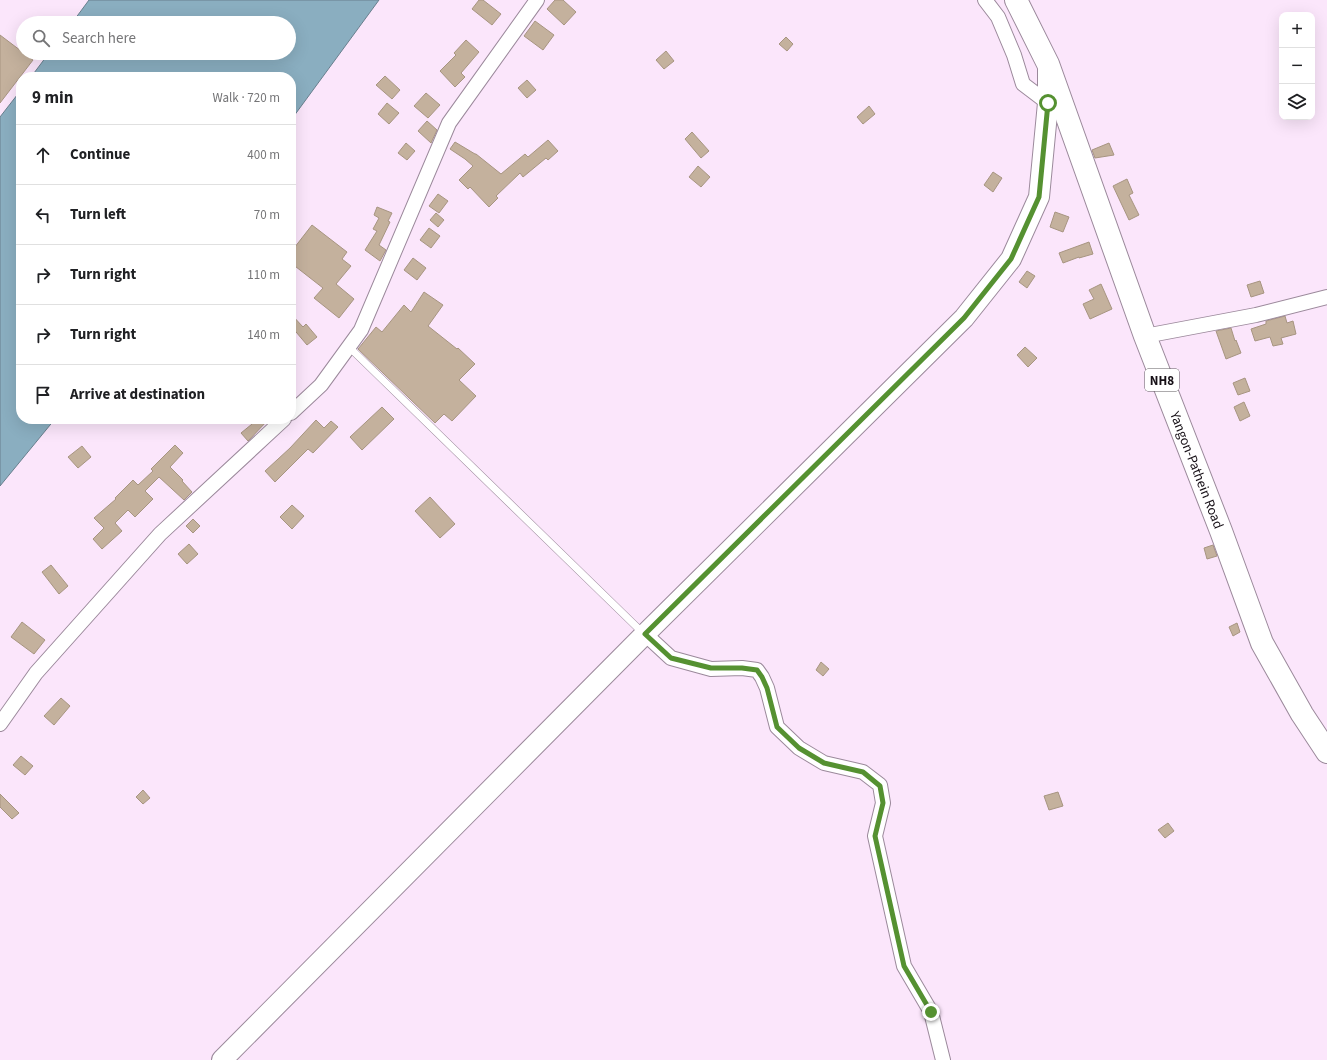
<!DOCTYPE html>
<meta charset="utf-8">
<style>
:root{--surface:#fff;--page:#f6f6f6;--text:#202124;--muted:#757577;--line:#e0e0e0}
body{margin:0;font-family:"Source Sans 3",sans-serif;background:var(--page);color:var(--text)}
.controls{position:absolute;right:12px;top:12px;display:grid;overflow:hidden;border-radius:8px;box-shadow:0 4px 16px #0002}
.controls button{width:36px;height:36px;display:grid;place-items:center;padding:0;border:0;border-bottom:1px solid var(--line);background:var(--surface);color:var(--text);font:20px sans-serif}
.stop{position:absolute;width:12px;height:12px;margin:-9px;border:3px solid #559131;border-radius:50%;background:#fff}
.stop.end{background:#559131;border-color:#fff;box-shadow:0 1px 4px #0008}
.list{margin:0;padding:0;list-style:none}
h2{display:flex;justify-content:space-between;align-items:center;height:52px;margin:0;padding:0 16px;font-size:17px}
h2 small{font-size:13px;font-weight:400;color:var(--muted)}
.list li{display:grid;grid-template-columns:26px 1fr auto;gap:12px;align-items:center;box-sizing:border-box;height:60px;padding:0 16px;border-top:1px solid var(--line)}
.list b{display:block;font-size:15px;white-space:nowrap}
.list em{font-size:13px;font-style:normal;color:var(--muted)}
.icon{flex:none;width:22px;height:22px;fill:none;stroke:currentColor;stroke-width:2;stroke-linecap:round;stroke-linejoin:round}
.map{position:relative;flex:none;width:1327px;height:1060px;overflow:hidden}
.search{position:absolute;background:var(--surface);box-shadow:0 4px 16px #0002;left:16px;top:16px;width:280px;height:44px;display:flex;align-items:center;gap:10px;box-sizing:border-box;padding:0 14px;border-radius:22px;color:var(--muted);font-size:15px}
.panel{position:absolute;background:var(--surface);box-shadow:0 4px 16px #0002;left:16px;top:72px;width:280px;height:352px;border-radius:16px}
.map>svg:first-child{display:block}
.water{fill:#8aaec0;stroke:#687f8d}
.building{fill:#c4b19d;stroke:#a79581}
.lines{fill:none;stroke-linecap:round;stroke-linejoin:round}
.lane-casing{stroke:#9b899b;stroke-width:8}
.street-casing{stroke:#9b899b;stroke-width:16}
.secondary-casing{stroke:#9b899b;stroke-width:22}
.highway-casing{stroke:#9b899b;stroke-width:24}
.lane{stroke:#fff;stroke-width:7}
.street{stroke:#fff;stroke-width:14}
.secondary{stroke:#fff;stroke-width:20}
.highway{stroke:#fff;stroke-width:22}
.route{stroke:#559131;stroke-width:5}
.labels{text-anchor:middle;stroke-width:3;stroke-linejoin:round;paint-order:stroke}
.shield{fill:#fff;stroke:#5d585d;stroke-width:1}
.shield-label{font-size:13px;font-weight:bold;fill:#171017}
.street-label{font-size:14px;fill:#171017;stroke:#fff}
</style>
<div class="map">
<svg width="1327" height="1060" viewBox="0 0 1327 1060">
<rect width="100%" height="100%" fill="#fbe6fb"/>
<g class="water">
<path d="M89,0H379L291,120V77H31L49,53H289V23H72Z"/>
<path d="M21,90V419H55L0,486V117Z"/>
</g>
<g class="building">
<path d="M479,0H483L501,14L492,25L472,9Z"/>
<path d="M555,0H563L576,12L564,25L547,9Z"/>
<path d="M535,21L554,35L543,50L524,36Z"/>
<path d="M0,35L33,60L0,103Z"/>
<path d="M786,37L793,44L787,51L779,44Z"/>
<path d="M466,40L479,52L461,73L465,77L455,87L440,71L456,55L454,53Z"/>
<path d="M666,51L674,61L664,69L656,60Z"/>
<path d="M385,76L400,90L392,99L376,85Z"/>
<path d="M527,80L536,90L527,98L518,88Z"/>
<path d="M426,93L440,105L428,118L414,106Z"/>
<path d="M387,103L399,113L389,124L378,114Z"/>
<path d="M869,106L875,114L863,124L857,117Z"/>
<path d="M427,121L437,130L431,143L418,131Z"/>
<path d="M692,132L709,151L701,158L685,139Z"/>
<path d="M548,140L558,151L548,160L546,158L523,177L520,173L496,196L498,198L489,207L470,187L468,189L459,180L473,166L465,159L450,149L455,142L475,154H476L501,174L525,154L528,157Z"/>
<path d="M406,143L415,151L407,160L398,153Z"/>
<path d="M1109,143L1114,155L1095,158L1092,150Z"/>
<path d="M698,166L710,177L701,187L689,177Z"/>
<path d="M993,172L1002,178L993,192L984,185Z"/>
<path d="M1127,179L1133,193L1129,195L1139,215L1129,220L1113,186Z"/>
<path d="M438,194L448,201L439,213L429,206Z"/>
<path d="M377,207L392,213L388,221L390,222L379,245L386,250L380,261L365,250L377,231L373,229L379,218L374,215Z"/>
<path d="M1055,212L1069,217L1063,232L1050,227Z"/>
<path d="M436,213L444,220L438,227L430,220Z"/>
<path d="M312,225L347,252L342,259L351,266L336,284L354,299L339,318L314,298L323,288L291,263V252Z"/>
<path d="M429,228L440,236L431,248L420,240Z"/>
<path d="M1089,242L1093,254L1079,258V257L1063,263L1059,253Z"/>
<path d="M413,258L426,268L417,280L404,270Z"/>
<path d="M1027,271L1035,276L1027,288L1019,282Z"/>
<path d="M1260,281L1264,293L1251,297L1247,285Z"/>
<path d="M1101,284L1112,309L1090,319L1083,304L1094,299L1089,290Z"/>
<path d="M424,292L443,305L428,326L457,349L458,348L475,364L459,380L476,396L452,421L444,414L435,423L358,349L376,327L382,332L404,305L411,312Z"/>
<path d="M291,314L303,327L306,324L317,337L307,345L291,326Z"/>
<path d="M1285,316L1287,323L1293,321L1296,334L1281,338L1283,344L1273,346L1270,337L1255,341L1251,329L1266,324V321Z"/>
<path d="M1231,328L1235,341L1236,340L1241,353L1226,359L1216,331Z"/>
<path d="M1025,347L1037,358L1028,367L1017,355Z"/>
<path d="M1245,378L1250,391L1238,395L1233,383Z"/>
<path d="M1244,402L1250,416L1240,421L1234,407Z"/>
<path d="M382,407L394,419L362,450L350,437Z"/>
<path d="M247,419H269L248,441L241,433L252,424Z"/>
<path d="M316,420L324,428L331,421L338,427L313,453L308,449L275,482L265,471L290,448Z"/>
<path d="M175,445L183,453L170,467L183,480L182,481L192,492L184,500L159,477L145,491L153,499L135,517L128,510L115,523L122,531L102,549L93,539L104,528L94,518L116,499L115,498L133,480L138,485L153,471L151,469Z"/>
<path d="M82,446L91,457L78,468L68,457Z"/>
<path d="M430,497L455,524L440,538L415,511Z"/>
<path d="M292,505L304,516L292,529L280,517Z"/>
<path d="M193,519L200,526L193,533L186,526Z"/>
<path d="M189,544L198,554L187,564L178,554Z"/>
<path d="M1213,545L1217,556L1207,559L1204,548Z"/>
<path d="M51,565L68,586L59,594L42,572Z"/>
<path d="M22,622L45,640L34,654L11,637Z"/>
<path d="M1237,623L1240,632L1233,636L1229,627Z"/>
<path d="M821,662L829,669L823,676L816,670Z"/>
<path d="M61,698L70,706L54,725L44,716Z"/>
<path d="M21,756L33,766L25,775L13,765Z"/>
<path d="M143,790L150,798L143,804L136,797Z"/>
<path d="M1058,792L1063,806L1049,810L1044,796Z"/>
<path d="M0,794L19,813L12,819L0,807Z"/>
<path d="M1168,823L1174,831L1165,838L1158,830Z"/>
</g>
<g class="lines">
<defs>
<path id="lane" d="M349,347L644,634"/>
<g id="street">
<path d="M985,0L998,17L1014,55L1023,84L1048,103"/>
<path d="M1145,336L1256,315L1327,297"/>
<path d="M291,413L321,385L361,330L449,123L537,0"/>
<path d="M645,634L671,658L711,669L742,668L757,670L762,677L767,688L777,727L799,748L824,763L863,772L880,785L883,803L875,836L904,966L931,1012L943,1060"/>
<path d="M0,724L36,673L160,534L284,419"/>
</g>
<path id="secondary" d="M222,1060L645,634L964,318L1011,259L1039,197L1048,103V70"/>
<g id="highway">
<path id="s1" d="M1016,0L1048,64L1145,336L1221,531L1262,643L1302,714L1327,752"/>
</g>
</defs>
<use href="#lane" class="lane-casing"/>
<use href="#street" class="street-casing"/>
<use href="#secondary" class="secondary-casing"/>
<use href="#highway" class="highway-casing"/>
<use href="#lane" class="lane"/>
<use href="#street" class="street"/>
<use href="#secondary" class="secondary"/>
<use href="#highway" class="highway"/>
</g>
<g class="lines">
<path class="route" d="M931,1012L904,966L875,836L883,803L880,786L863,772L824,763L799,748L777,727L767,688L762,677L757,670L742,668H711L671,658L645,634L964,318L1011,259L1039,197L1048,103"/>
</g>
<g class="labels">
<rect class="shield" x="1145" y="369" width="34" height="22" rx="3"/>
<g class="shield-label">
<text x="1162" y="385">NH8</text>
</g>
<g class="street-label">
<text dy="5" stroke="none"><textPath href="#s1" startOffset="504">Yangon-Pathein Road</textPath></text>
</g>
</g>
</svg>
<div class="controls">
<button>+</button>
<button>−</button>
<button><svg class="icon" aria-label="layers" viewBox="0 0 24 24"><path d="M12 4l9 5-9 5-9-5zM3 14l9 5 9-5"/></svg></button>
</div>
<div class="stop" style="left:1048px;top:103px"></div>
<div class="stop end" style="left:931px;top:1012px"></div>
<div class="search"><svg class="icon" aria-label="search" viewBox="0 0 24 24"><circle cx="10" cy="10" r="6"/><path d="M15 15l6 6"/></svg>Search here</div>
<section class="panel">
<h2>9 min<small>Walk · 720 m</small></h2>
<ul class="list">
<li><svg class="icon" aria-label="ahead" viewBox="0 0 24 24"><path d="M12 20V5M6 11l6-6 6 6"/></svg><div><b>Continue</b></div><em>400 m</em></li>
<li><svg class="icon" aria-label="left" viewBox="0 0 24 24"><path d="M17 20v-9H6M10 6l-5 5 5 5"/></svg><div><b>Turn left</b></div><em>70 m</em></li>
<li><svg class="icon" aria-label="right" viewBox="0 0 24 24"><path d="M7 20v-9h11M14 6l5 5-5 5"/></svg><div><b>Turn right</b></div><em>110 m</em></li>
<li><svg class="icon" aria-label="right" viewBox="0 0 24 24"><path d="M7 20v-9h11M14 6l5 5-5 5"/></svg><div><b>Turn right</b></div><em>140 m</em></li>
<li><svg class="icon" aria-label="arrive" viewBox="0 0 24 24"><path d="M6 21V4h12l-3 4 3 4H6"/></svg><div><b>Arrive at destination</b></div></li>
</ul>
</section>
</div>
